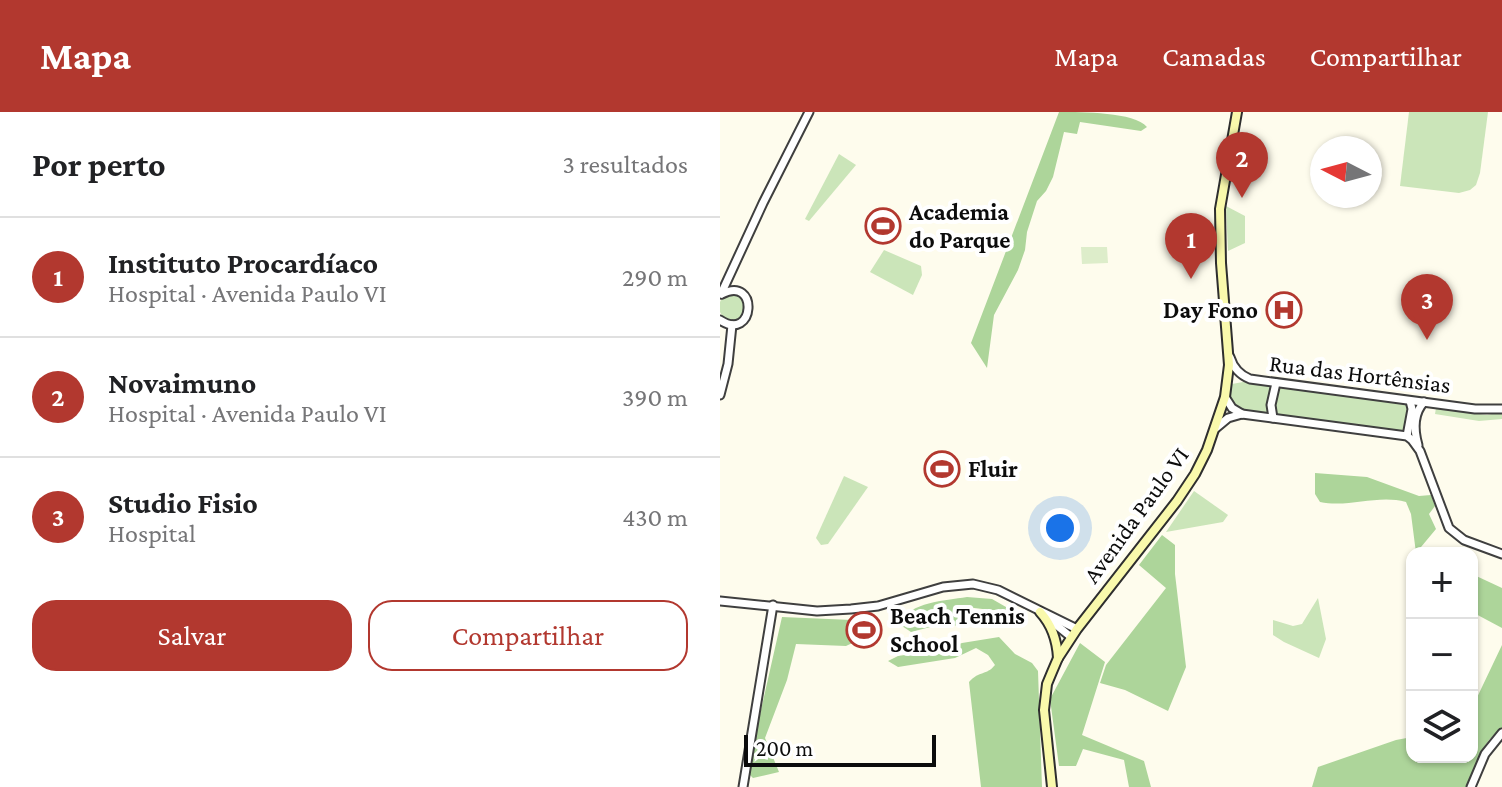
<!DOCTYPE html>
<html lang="pt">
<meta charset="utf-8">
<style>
:root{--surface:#fff;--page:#f6f6f6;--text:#202124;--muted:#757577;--line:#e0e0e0;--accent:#b2382f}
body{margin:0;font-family:"Crimson Pro",serif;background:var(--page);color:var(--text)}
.controls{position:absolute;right:24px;bottom:24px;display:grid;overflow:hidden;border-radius:16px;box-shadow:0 2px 6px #0004}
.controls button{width:72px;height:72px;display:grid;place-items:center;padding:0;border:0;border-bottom:2px solid var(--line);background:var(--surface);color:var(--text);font:40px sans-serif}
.compass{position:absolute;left:590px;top:24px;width:72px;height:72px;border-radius:50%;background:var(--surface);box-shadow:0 2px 6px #0004;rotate:276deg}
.scale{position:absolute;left:24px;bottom:20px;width:192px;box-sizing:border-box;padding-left:8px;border:4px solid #0c0c0c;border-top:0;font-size:22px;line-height:28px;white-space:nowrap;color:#0c0c0c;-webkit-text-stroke:6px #fff;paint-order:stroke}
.you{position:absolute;left:340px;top:416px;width:28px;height:28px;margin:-20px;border:6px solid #fff;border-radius:50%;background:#1a73e8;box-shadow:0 0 0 12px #1a73e833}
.badge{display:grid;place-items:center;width:52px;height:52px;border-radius:50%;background:var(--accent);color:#fff;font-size:26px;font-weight:700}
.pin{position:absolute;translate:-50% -66px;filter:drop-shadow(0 2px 4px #0008)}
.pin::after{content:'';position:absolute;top:42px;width:28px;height:24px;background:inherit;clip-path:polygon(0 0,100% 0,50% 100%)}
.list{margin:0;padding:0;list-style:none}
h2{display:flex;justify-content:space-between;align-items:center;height:104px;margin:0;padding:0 32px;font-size:34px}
h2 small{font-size:26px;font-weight:400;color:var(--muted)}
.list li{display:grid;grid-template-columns:52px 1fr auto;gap:24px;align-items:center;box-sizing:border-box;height:120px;padding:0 32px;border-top:2px solid var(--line)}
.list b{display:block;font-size:30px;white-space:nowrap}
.list p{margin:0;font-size:26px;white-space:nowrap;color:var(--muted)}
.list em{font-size:26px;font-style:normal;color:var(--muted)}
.actions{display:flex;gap:16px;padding:24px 32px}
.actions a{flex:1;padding:18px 0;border:2px solid var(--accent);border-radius:24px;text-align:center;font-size:28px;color:var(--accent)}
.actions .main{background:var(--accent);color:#fff}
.icon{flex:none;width:44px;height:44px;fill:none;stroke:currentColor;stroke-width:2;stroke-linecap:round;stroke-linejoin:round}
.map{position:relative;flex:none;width:782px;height:675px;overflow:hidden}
header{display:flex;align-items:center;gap:48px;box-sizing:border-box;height:112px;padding:0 40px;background:var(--accent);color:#fff}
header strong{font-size:38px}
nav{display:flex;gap:44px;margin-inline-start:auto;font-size:28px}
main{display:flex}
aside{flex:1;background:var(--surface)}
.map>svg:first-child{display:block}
.green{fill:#cbe5b9}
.forest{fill:#add59a}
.pitch{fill:#ddedca}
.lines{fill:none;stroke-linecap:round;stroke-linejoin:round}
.tertiary-casing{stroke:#3f3f3f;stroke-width:11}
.secondary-casing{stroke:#2e2e2e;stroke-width:12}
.tertiary{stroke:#fff;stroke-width:7}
.secondary{stroke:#f9f9ac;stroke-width:8}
.labels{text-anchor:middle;stroke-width:8;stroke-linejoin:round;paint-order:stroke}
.poi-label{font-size:24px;font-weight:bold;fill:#0c0c0c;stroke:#fff;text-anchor:start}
.street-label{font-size:24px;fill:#0c0c0c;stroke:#fff}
</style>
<header>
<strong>Mapa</strong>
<nav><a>Mapa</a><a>Camadas</a><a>Compartilhar</a></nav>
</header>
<main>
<aside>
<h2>Por perto<small>3 resultados</small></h2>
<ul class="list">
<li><span class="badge">1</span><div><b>Instituto Procardíaco</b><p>Hospital · Avenida Paulo VI</p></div><em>290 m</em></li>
<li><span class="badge">2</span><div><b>Novaimuno</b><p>Hospital · Avenida Paulo VI</p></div><em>390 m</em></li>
<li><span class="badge">3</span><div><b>Studio Fisio</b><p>Hospital</p></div><em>430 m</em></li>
</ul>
<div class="actions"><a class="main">Salvar</a><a>Compartilhar</a></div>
</aside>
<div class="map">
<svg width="782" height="675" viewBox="0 0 782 675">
<rect width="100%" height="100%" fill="#fefced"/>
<g class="green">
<path d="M689,0H768L760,61L756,73L750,78L739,81L680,74Z"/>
<path d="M119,42L136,53L89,109L85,107Z"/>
<path d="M506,94L525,104V131L508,139Z"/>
<path d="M164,138L201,154L202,163L193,183L150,160Z"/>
<circle cx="12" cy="195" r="13"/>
<path d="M523,270L686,289L690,292L685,320L638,316L519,300L507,282L512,272Z"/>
<path d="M716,296L767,303L782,300V307L759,309L715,302Z"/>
<path d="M124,364L148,375L108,432L101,433L96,426Z"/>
<path d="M474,379L508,403L503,410L446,420Z"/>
<path d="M598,486L606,527L599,546L564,530L553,523V508L573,514L582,512Z"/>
</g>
<g class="forest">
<path d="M339,0C363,0 414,0 427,15L421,19L360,10L357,22L344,20L333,65L326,79L317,89L307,120L305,138L298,158L274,203L267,256L251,231Z"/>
<path d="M595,361L647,365L699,384L711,383L715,394L709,402L716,417L696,441L691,402L686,390C658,382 629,396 600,390L595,382Z"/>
<path d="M442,423L455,433V462L466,555L448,599L405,578L380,571L386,553L446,476L419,453Z"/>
<path d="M752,462L782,476V516L752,500Z"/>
<path d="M247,485L272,487L286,495L287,500L238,494L241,501L251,512L237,514L226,511L191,520L179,512C191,489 224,489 247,485Z"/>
<path d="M62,505L132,508L141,527L126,534L76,532L67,568L45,626L59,660L33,666L27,660Z"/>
<path d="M279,525L295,542L312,551L318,559L322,675H261L249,570C260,558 266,564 275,553L268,543L256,536L235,546L178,555L168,549L178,544L225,537L242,531Z"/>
<path d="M360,531L385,550L362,623L424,649L431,675H409L404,648L363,637L356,654H339L330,587Z"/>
<path d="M782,533V617C761,629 756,654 747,675H592L598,655L676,628L692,625V645H752V596Z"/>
</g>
<path class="pitch" d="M361,135H387L388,151L362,152Z"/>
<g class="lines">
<defs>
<g id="tertiary">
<path d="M1,182L43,91L89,0"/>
<path d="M0,208C35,231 39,163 2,182"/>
<path d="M510,245C513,255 520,263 530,267L755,297H782"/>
<path d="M0,283L8,252L12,213"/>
<path d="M505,285L512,296L522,302"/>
<path d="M553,306L551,293L556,271"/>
<path d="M496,316L508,306L522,302L687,324L692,328L700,339L729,416L744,428L782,442"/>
<path d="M687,324L692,297L690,289"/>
<path d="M698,333C694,319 693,302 704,290"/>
<path d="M0,489L97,499L131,497L158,494L223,475L253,472L278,478L357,517"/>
<path d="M325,504L351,525"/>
<path d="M23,675L53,493"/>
<path d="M751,675L765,642L782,621"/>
</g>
<g id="secondary">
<path d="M320,500C332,513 337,528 338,546"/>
<path d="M332,675L324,598L327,572L332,560L338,546L357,517L457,389L475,362L487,338L505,285L509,253L501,151L500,97L517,0"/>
</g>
</defs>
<use href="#tertiary" class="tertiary-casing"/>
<use href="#secondary" class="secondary-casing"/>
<use href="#tertiary" class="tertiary"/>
<use href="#secondary" class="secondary"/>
</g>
<defs>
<symbol id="stadium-ring" viewBox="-11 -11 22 22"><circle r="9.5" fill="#fff" stroke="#b2382f" stroke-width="1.5"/><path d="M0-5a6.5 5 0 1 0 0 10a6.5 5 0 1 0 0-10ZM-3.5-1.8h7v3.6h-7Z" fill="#b2382f"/></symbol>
<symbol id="hospital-ring" viewBox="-11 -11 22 22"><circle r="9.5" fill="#fff" stroke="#b2382f" stroke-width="1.5"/><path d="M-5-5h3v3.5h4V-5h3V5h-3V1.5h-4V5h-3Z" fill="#b2382f"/></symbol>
</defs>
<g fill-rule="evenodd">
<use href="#stadium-ring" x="143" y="94" width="40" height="40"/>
<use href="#hospital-ring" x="544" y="178" width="40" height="40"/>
<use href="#stadium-ring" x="202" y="337" width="40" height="40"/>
<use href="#stadium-ring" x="124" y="498" width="40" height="40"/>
</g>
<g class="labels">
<g class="poi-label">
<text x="189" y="108">Academia<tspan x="189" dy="28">do Parque</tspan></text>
<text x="538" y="206" text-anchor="end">Day Fono</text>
<text x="248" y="365">Fluir</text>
<text x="170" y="512">Beach Tennis<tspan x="170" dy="28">School</tspan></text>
</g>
<g class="street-label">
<text transform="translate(640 262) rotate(7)" y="8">Rua das Hortênsias</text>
<text transform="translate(416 403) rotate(-54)" y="8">Avenida Paulo VI</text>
</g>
</g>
</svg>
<div class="controls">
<button>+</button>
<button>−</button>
<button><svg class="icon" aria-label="layers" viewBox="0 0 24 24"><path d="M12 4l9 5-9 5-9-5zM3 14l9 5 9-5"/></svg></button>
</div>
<svg class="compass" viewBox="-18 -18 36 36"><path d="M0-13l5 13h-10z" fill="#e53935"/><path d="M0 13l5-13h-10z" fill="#757577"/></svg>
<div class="scale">200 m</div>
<div class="you"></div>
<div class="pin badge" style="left:471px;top:167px">1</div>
<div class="pin badge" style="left:522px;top:86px">2</div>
<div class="pin badge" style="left:707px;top:228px">3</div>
</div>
</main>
